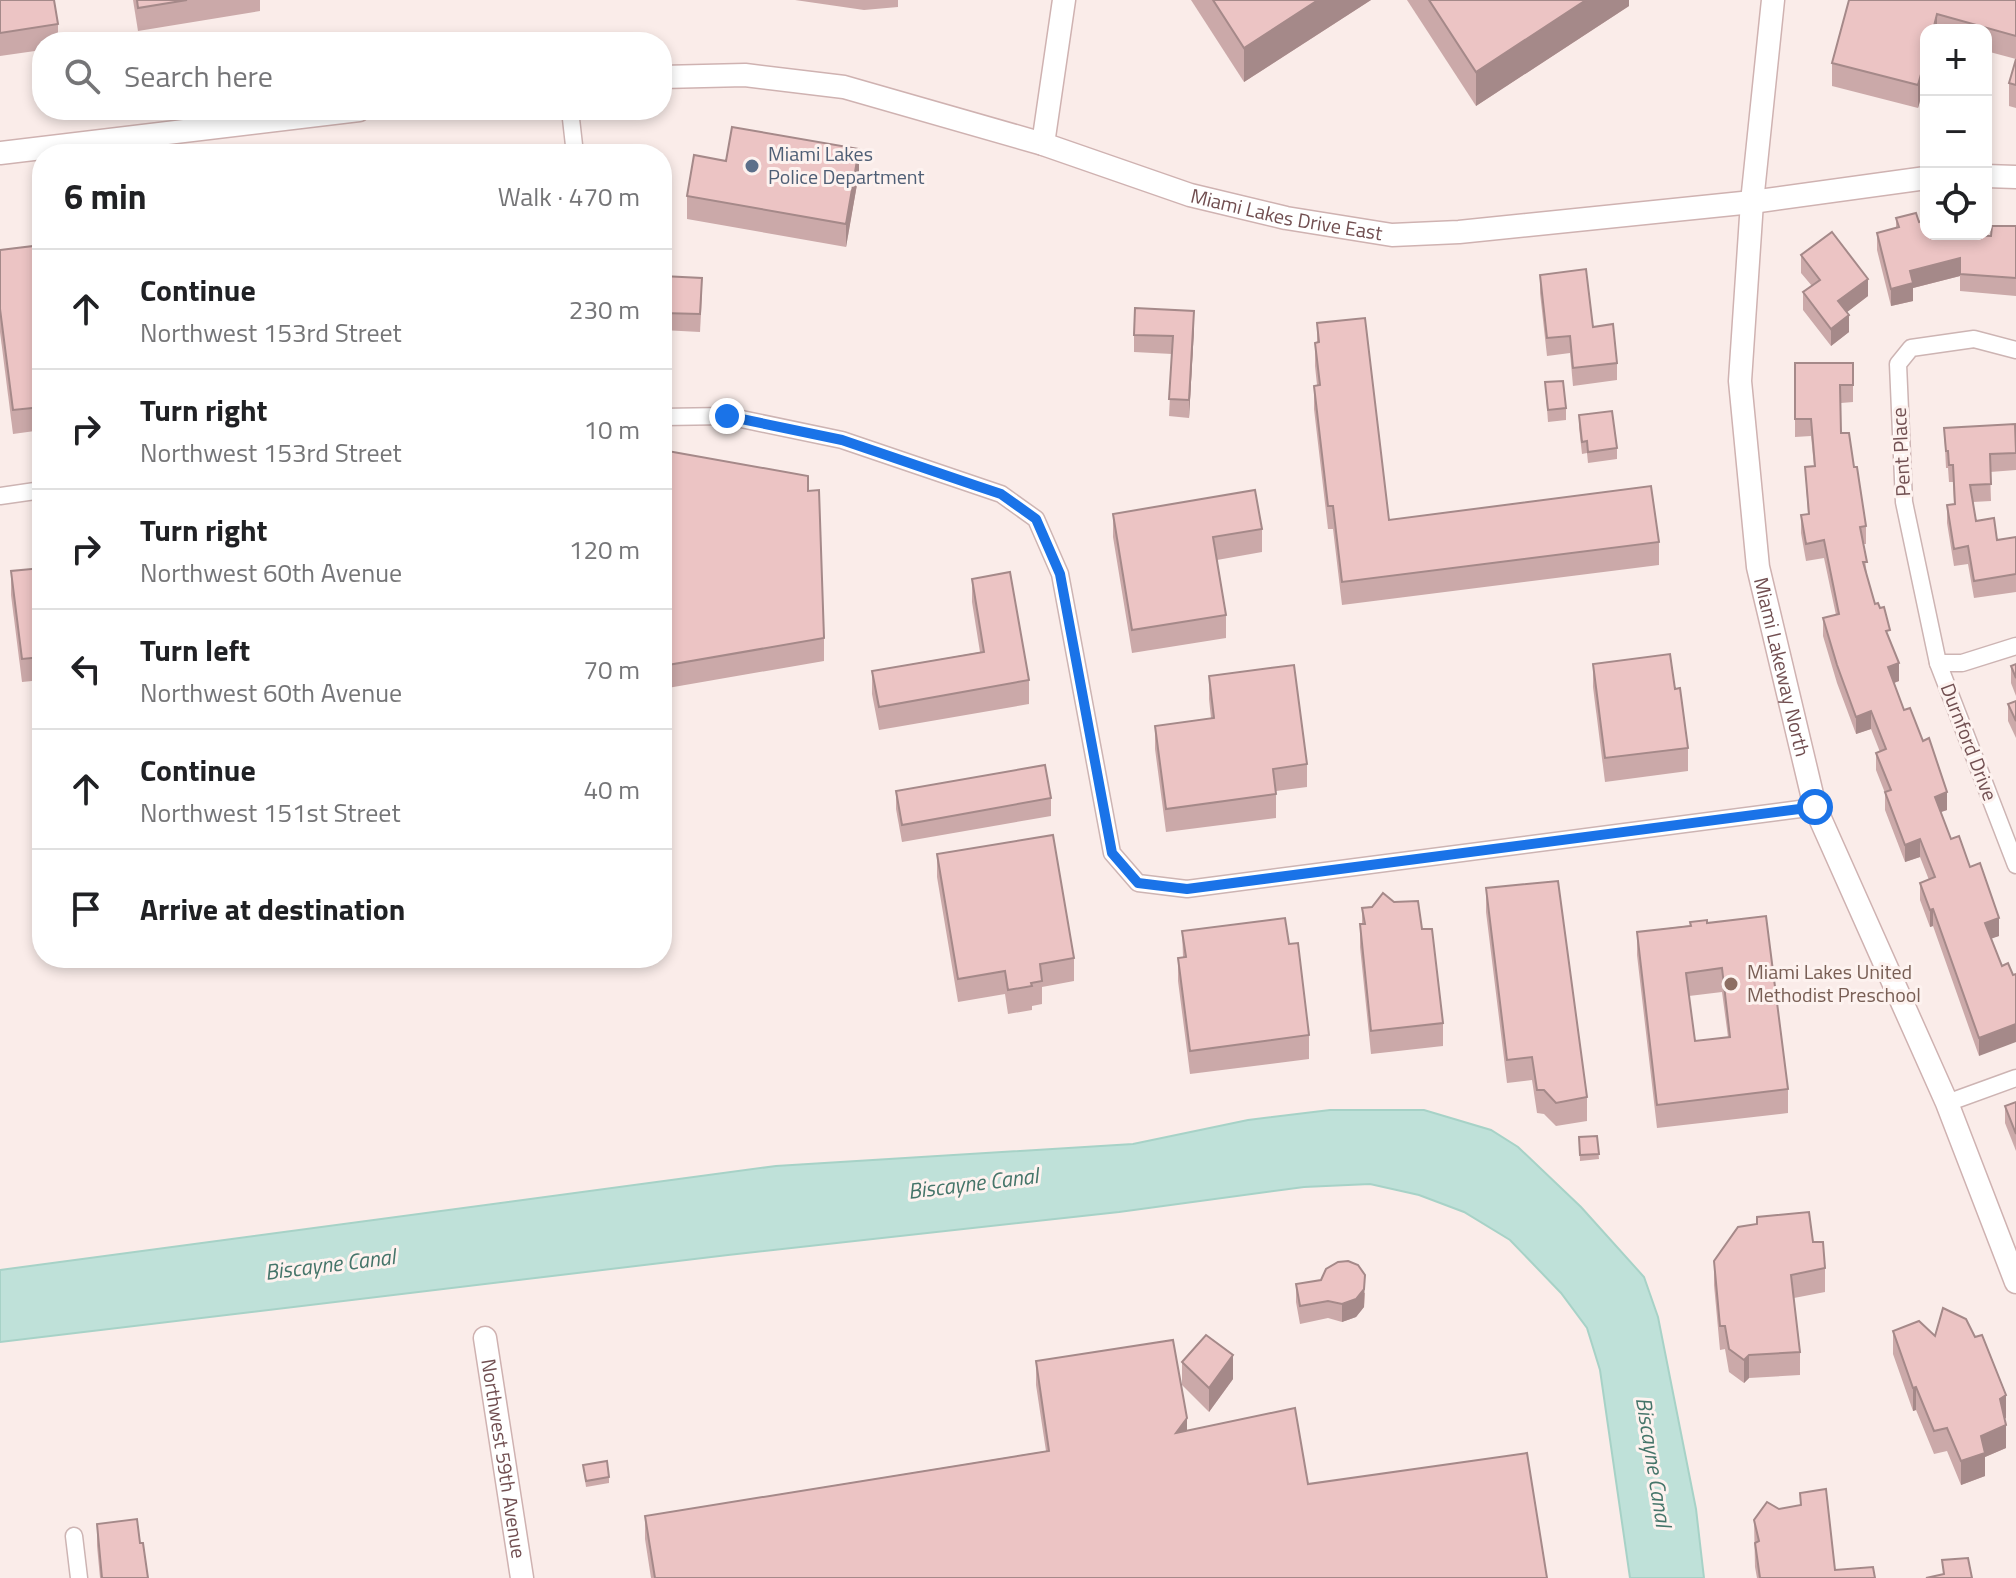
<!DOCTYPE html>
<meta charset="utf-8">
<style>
:root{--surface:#fff;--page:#f6f6f6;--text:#202124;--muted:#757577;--line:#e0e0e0}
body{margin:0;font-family:"Titillium Web",sans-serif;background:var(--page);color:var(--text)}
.controls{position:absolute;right:24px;top:24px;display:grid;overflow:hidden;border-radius:16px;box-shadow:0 4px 12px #0003}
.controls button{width:72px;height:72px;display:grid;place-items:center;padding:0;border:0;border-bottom:2px solid var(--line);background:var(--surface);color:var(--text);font:40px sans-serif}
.stop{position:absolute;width:24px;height:24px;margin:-18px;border:6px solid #1a73e8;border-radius:50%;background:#fff}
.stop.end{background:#1a73e8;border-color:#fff;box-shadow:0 2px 8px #0008}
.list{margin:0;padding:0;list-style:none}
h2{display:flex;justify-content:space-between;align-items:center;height:104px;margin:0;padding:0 32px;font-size:34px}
h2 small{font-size:26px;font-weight:400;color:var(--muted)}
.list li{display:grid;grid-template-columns:52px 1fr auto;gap:24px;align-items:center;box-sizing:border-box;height:120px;padding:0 32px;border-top:2px solid var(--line)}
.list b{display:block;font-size:30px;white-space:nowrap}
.list p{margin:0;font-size:26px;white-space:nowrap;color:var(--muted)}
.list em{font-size:26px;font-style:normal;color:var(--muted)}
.icon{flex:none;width:44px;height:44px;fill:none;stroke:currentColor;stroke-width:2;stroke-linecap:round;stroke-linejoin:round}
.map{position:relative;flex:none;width:2016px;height:1578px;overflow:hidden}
.search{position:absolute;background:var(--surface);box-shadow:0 4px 12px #0003;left:32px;top:32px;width:640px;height:88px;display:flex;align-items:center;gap:20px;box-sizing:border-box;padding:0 28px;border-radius:32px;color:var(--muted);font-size:30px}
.panel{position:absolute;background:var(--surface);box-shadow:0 4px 12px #0003;left:32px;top:144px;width:640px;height:824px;border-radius:32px}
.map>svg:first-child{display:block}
.water{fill:#bfe1d9;stroke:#a7d2c7;stroke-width:2}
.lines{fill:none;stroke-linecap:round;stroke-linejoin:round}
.street-casing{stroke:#cdb4b3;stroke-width:19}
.secondary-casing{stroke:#cfb2b1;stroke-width:25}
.street{stroke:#fff;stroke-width:16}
.secondary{stroke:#fff;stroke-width:22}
.wall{fill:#cba9a9;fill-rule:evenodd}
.shaded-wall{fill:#a58989}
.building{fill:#ecc4c4;stroke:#a58989;stroke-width:2;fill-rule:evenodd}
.route{stroke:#1a73e8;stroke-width:10}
.service-dot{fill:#5c6f8a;stroke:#fdf2ef;stroke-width:3}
.education-dot{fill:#8d6e63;stroke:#fdf2ef;stroke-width:3}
.labels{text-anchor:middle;stroke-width:6;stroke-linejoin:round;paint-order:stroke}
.service-label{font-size:20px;fill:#4e5e75;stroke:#fdf2ef;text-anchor:start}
.street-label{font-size:20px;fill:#714f51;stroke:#fdf2ef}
.education-label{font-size:20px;fill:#785e54;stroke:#fdf2ef;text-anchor:start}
.water-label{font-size:22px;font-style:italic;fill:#45756a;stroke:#fdf2ef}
</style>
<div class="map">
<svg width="2016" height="1578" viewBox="0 0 2016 1578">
<rect width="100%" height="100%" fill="#faece9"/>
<path class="water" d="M1330,1110H1424L1491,1130L1518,1147L1581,1207L1644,1277L1658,1317L1696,1509L1704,1578H1630L1600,1370L1587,1328L1561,1293L1510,1240L1464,1212L1419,1195L1370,1184L1304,1187L1119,1212L728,1255L0,1342V1270L776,1166L1133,1144L1248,1120Z"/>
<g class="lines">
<defs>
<g id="street">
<path d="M570,110L575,154"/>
<path d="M2016,350L1974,339L1911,348L1898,364L1904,502L1938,663L2016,865"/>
<path d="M662,417L727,416L842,440L1001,494L1036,519L1060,574L1112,853L1138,883L1187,889L1815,807"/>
<path d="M0,496L42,490"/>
<path d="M1938,663H1962L2016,646"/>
<path d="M1947,1103L2016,1078"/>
<path d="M74,1536L79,1578"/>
</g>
<g id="secondary">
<path id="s1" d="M1773,0L1752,202L1740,381L1758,567L1815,807L1947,1103L2016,1282"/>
<path id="s2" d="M662,77L745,75L844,87L1043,144L1190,195L1286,218L1392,235L1459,232L1752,202L1926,178"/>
<path d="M1043,144L1064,0"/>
<path d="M0,153L359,110"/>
<path d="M1986,176L2016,177"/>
<path id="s3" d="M485,1338L522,1578"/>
</g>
</defs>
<use href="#street" class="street-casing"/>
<use href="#secondary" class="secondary-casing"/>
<use href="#street" class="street"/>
<use href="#secondary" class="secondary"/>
</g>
<g class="wall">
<path d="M0,0L58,24V42H42V50L0,56Z"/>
<path d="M133,0H260V11L138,31Z"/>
<path d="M795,0H898V7L864,10Z"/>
<path d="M1191,0H1371L1244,82Z"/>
<path d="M1407,0H1629V6L1476,106Z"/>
<path d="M1849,0H2016V59L1986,51V30H1926V79L1918,108L1832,86V63Z"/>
<path d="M2016,59V108L2009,106V83Z"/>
<path d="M726,161L859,173L846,247L687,219V196Z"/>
<path d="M1896,218L1919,222L1926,234L1991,236L2016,226V296L1960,291V276L1913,288V301L1891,306L1877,250V233L1896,228Z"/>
<path d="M42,245V430L13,434L0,332V250Z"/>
<path d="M1801,255L1868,296L1847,312L1849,332L1831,346L1803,310V292L1812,286L1801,273Z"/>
<path d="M1540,275L1593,327L1617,363V380L1573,386L1570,353L1547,356L1540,293Z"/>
<path d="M662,276L702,295L700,332L662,330Z"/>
<path d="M1317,323L1389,520L1659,542V565L1342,605L1333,529H1328L1314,409V386L1317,385L1315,366V343L1317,342Z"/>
<path d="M1194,329L1189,418L1169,416L1172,354L1134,352V335Z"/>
<path d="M1795,363H1853V402L1841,403V433L1854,467L1866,526V544H1863L1867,575L1875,604L1890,641L1899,681L1894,683L1904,710L1947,810L1941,812L1951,839L1970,867L1999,936L1991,938L1979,1056L1933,926L1930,927L1920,900V883L1929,880L1920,857L1905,862L1885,810V793L1876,770V753L1880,752L1871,729L1856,734L1837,683L1823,636V618L1836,615L1824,558L1806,561L1801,533V515L1808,514L1805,467L1814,466L1811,436L1795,437Z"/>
<path d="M1545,382L1566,408V420L1548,422Z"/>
<path d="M1579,415L1617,448V459L1588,463L1587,453L1582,454L1579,427Z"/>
<path d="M1944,428L2016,435V470L1990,472L1991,501L1973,502L1976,521L1997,540L2016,537V592L1974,598L1968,564L1954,566L1947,523V505L1954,504L1953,482H1949L1948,468H1946Z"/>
<path d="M662,450L808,491L824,638V661L662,689Z"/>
<path d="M1113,514L1262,529V552L1217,560L1226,615V638L1132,653L1113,537Z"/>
<path d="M42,568V680L22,682L11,595V571Z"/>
<path d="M972,579L1029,680V704L879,730L872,694V671L980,652L972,602Z"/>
<path d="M1593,664L1675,689L1688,748V771L1605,782L1593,687Z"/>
<path d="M2016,664V696L2011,683V666Z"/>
<path d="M1209,676L1307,764V787L1276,791V818L1166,832L1155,749V726L1211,718L1209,699Z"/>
<path d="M2016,701V738L2008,721V704Z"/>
<path d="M896,791L1051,798V816L902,842L896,809Z"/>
<path d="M937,854L1074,958V981L1042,987V1004L1032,1006V1010L1008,1014L1005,994L958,1002L937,877Z"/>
<path d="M1486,888L1587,1097V1121L1556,1126L1544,1114L1537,1113L1532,1080L1507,1083L1486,912Z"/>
<path d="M1394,902L1422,929L1443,1023V1046L1371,1054L1360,947V924H1362V908Z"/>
<path d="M1707,923L1788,1089V1113L1657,1128L1637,955V932ZM1722,992L1728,1037L1695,1041L1689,996Z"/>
<path d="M1182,931L1289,944L1309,1035V1059L1190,1074L1178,981V958L1183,957Z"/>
<path d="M2016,1102V1151L2005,1123V1106Z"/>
<path d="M1597,1136L1599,1159L1580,1161L1579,1137Z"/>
<path d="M1757,1224L1813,1242L1825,1268V1292L1794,1298L1800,1352V1375L1749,1378L1744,1383L1729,1372L1725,1349L1720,1350L1714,1285V1261Z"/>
<path d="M1296,1284L1365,1293L1364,1307L1356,1317L1342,1322L1328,1318L1300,1324L1296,1302Z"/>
<path d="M1893,1331L2006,1418L2004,1419L2006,1448L1985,1457V1476L1961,1485L1947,1451L1934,1454L1916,1410L1913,1411L1893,1354Z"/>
<path d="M1036,1361L1187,1431L1308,1484L1547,1578H651L645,1539V1516L1046,1451L1036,1385Z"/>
<path d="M1182,1362L1233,1379L1209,1412L1182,1385Z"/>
<path d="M583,1465L609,1477V1483L586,1487Z"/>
<path d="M1754,1520L1835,1570L1875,1578H1757L1755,1567Z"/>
<path d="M97,1524L140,1543L148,1578H100L97,1546Z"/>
</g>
<g class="shaded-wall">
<path d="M1318,0H1371L1244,82V48Z"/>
<path d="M1586,0H1629V6L1476,106V72Z"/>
<path d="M1937,14V30H1933Z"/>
<path d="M1926,56V79L1918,108V85Z"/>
<path d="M859,149V173L846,247V224Z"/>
<path d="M1960,258V276L1913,288V301L1891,306V289L1910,271Z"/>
<path d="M1868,279V296L1838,319V301Z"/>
<path d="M1194,311V329L1189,418V400Z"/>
<path d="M1849,315V332L1831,346V329Z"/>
<path d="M1899,663V681L1888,685V667Z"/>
<path d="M1871,711V729L1856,734V717Z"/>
<path d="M1947,792V810L1935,814V797Z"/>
<path d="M1920,839V857L1905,862V845Z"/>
<path d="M1933,909V926L1930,927V910Z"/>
<path d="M1999,918V936L1985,941V923Z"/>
<path d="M2016,1024V1042L1979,1056V1038Z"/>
<path d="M1365,1275L1364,1307L1356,1317L1342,1322V1304Z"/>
<path d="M1233,1355V1379L1209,1412V1388Z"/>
<path d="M1749,1355V1378L1744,1383V1360Z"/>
<path d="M1916,1387V1410L1913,1411V1388Z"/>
<path d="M2006,1395V1418L2000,1422V1399Z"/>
<path d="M1187,1418V1441L1176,1433Z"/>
<path d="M2006,1425V1448L1985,1457V1476L1961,1485V1461L1981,1436Z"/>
</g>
<g class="building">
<path d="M0,0H54L58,24L0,33Z"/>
<path d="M137,0H187L138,8Z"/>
<path d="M1213,0H1318L1244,48Z"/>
<path d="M1429,0H1586L1476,72Z"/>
<path d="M1849,0H2016V36L1937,14L1933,30H1926V56L1918,85L1832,63Z"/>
<path d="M2016,59V85L2009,83Z"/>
<path d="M732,127L859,149L846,224L687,196L694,155L726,161Z"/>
<path d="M318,149L319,154H278Z"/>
<path d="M1916,213L1919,222L1926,220V234L1991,236L1992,226H2016V278L1960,274V258L1910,271L1913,283L1891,289L1877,233L1899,227L1896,218Z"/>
<path d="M1832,232L1868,279L1838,301L1849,315L1831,329L1803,292L1820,280L1801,255Z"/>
<path d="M42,245V407L13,410L0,309V250Z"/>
<path d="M1586,269L1593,327L1613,324L1617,363L1573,368L1570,336L1547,338L1540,275Z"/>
<path d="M662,276L702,278L700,314L662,313Z"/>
<path d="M1135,308L1194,311L1189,400L1169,399L1173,336L1134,335Z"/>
<path d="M1365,318L1389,520L1651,486L1659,542L1342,582L1333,506H1328L1314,386L1320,385L1315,343L1319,342L1317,323Z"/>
<path d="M1795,363H1853V385H1840L1841,433H1849L1854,467H1857L1866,526L1860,527L1867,562H1863L1875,604L1878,603L1880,608L1884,607L1890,630L1886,631L1899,663L1888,667L1904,710L1910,708L1923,741L1929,738L1947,792L1935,797L1951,839L1959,836L1970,867L1980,863L1999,918L1985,923L2002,966L2008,963L2013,975L2016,974V1024L1979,1038L1933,909L1930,910L1920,883L1935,877L1920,839L1905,845L1885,792L1891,790L1876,753L1886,749L1871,711L1856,717L1837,665L1823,618L1839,614L1824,540L1806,544L1801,515L1809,514L1805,467L1815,466L1811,419H1795Z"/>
<path d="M1563,381L1566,408L1548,410L1545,382Z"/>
<path d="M1612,411L1617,448L1588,452L1587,441L1582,442L1579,415Z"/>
<path d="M2015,424L2016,453L1990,454L1991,484L1970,485L1976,521L1994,518L1997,540L2016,537V574L1974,581L1968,546L1954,549L1947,505L1955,504L1953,465H1949L1948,451H1946L1944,428Z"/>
<path d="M662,450L808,476V491L819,490L824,638L662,666Z"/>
<path d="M1255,490L1262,529L1213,537L1226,615L1132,630L1113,514Z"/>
<path d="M42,568V657L22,659L11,571Z"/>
<path d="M1010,572L1029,680L879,707L872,671L984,652L972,579Z"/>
<path d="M1670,654L1675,689L1680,688L1688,748L1605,758L1593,664Z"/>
<path d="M2016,664V678L2011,666Z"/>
<path d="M1294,665L1307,764L1273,769L1276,794L1166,809L1155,726L1214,718L1209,676Z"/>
<path d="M2016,701V721L2008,704Z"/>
<path d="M1045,765L1051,798L902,825L896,791Z"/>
<path d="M1053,835L1074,958L1040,964L1042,981L1031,983L1032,986L1008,990L1005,971L958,979L937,854Z"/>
<path d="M1558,881L1587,1097L1556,1103L1544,1090H1537L1532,1057L1507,1060L1486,888Z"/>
<path d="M1383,893L1394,902L1418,901L1422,929H1432L1443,1023L1371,1031L1360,924H1365L1362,908L1372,907Z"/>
<path d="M1766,916L1788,1089L1657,1105L1637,932L1691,926L1690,922L1707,920V923ZM1722,968L1730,1037L1695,1041L1686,973Z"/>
<path d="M1285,918L1289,944L1298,943L1309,1035L1190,1051L1178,958L1186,957L1182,931Z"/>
<path d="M2016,1102V1134L2005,1106Z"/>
<path d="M1597,1136L1599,1154L1580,1155L1579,1137Z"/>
<path d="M1809,1212L1813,1242H1823L1825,1268L1791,1275L1800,1352L1749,1355L1744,1360L1729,1349L1725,1326H1720L1714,1261L1738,1227L1757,1224V1217Z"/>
<path d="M1348,1261L1358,1265L1365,1275L1364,1289L1356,1299L1342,1304L1328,1301L1300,1306L1296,1284L1321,1280L1326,1269L1338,1262Z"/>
<path d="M1943,1308L1966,1319L1975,1337L1982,1335L2006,1395L2000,1399L2006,1425L1981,1436L1985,1453L1961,1461L1947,1428L1934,1431L1916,1387L1913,1388L1893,1331L1919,1321L1935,1336Z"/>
<path d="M1206,1335L1233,1355L1209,1388L1182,1362Z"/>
<path d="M1173,1340L1187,1418L1176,1433L1295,1408L1308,1484L1527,1453L1547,1578H655L645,1516L1049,1451L1036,1361Z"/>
<path d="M607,1461L609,1477L586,1481L583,1465Z"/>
<path d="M1826,1489L1835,1570L1873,1567L1875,1578H1760L1755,1543L1759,1541L1754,1520L1767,1502L1779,1509L1801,1505L1800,1493Z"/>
<path d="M137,1519L140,1543H143L148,1578H102L97,1524Z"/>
<path d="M1968,1558L1972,1578H1926L1944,1574L1942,1560Z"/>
</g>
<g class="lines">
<path class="route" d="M727,416L842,440L977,486L1001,494L1036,519L1060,574L1112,853L1138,883L1187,889L1815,807"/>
</g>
<circle class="service-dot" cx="752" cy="166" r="8"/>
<circle class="education-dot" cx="1731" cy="984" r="8"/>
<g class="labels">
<g class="service-label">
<text x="768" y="161">Miami Lakes<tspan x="768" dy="23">Police Department</tspan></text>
</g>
<g class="street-label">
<text dy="7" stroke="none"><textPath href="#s2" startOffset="644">Miami Lakes Drive East</textPath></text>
<text transform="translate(1901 452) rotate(-93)" y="7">Pent Place</text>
<text dy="7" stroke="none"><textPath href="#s1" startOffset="672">Miami Lakeway North</textPath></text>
<text transform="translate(1969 742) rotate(69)" y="7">Durnford Drive</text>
<text dy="7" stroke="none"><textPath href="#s3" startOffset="122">Northwest 59th Avenue</textPath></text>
</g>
<g class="education-label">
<text x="1747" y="979">Miami Lakes United<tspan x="1747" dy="23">Methodist Preschool</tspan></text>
</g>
<g class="water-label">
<text transform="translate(973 1183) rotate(-7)" y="8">Biscayne Canal</text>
<text transform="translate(330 1264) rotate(-7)" y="8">Biscayne Canal</text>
<text transform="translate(1654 1462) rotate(81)" y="8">Biscayne Canal</text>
</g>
</g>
</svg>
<div class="controls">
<button>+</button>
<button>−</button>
<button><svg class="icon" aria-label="locate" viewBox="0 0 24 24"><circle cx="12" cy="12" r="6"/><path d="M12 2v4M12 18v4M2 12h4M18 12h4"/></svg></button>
</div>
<div class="stop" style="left:1815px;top:807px"></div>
<div class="stop end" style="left:727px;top:416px"></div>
<div class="search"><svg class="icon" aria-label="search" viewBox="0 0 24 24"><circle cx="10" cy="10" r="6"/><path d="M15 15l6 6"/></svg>Search here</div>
<section class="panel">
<h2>6 min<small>Walk · 470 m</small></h2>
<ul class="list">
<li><svg class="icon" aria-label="ahead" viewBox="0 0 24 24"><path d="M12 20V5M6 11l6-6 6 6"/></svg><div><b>Continue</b><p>Northwest 153rd Street</p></div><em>230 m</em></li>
<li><svg class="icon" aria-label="right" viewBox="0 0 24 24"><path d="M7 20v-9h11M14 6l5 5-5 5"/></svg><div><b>Turn right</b><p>Northwest 153rd Street</p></div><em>10 m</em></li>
<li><svg class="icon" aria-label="right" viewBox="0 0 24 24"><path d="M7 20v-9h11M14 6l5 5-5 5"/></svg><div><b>Turn right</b><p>Northwest 60th Avenue</p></div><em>120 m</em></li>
<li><svg class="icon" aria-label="left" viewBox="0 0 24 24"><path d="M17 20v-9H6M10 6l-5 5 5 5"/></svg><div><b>Turn left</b><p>Northwest 60th Avenue</p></div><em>70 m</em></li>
<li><svg class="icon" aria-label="ahead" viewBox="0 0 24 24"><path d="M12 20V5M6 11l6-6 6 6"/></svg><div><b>Continue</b><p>Northwest 151st Street</p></div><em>40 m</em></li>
<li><svg class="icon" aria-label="arrive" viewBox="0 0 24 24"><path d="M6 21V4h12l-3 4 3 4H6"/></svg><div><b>Arrive at destination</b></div></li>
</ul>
</section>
</div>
